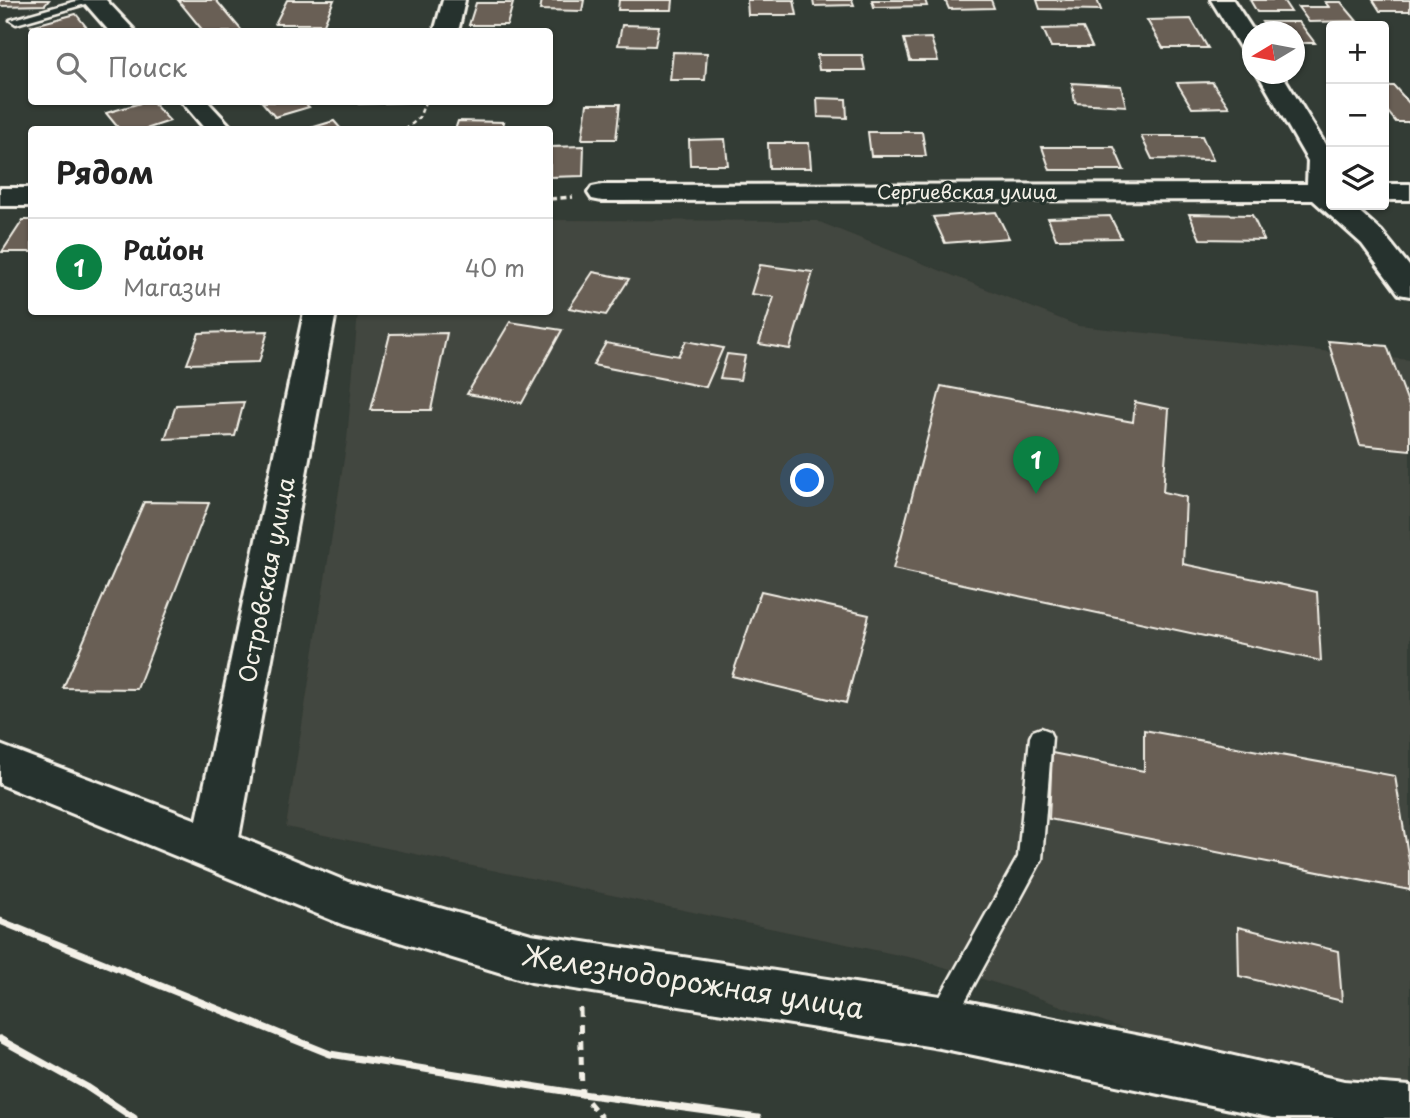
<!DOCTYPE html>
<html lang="ru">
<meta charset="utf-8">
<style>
:root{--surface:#fff;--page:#f2f2f2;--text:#222;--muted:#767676;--line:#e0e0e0;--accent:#0b8043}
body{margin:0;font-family:"Playpen Sans",sans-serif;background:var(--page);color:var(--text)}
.controls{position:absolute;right:21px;top:21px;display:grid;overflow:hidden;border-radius:7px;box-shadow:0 2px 5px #0004}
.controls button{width:63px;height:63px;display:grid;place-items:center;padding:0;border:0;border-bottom:2px solid var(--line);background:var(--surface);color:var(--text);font:35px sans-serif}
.compass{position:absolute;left:1242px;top:21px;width:63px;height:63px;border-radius:50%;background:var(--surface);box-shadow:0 2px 5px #0004;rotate:260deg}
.you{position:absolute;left:808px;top:481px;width:24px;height:24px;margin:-18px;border:5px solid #fff;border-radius:50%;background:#1a73e8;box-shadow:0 0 0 10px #1a73e833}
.badge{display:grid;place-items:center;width:46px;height:46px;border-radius:50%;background:var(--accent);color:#fff;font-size:23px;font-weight:700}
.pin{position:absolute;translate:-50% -58px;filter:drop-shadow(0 2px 4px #0008)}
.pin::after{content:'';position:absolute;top:37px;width:24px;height:21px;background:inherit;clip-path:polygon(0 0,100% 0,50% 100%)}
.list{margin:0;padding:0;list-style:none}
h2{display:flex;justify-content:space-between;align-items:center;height:91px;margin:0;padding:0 28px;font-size:30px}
h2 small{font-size:23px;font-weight:400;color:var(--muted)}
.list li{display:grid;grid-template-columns:46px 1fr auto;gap:21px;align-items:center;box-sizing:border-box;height:98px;padding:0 28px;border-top:2px solid var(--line)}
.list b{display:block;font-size:26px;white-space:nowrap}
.list p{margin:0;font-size:23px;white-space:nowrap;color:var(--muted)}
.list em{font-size:23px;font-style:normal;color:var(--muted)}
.icon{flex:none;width:38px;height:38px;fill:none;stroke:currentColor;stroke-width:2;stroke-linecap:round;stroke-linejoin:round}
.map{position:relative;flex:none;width:1410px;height:1118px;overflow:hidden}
.search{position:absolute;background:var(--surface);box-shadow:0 2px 5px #0004;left:28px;top:28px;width:525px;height:77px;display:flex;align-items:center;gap:18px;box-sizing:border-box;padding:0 24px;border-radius:7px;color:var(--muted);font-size:26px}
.panel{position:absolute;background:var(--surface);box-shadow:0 2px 5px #0004;left:28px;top:126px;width:525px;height:189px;border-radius:7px}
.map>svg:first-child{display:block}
.built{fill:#43463f}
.building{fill:#695e55;stroke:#f4f1e8;stroke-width:2}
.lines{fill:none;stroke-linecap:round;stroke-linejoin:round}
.service-casing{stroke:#f4f1e8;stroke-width:5}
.minor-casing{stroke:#f4f1e8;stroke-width:6}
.path-far2{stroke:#f4f1e8;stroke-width:2.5;stroke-dasharray:4.5 3.5;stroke-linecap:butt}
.path-far1{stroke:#f4f1e8;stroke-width:3.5;stroke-dasharray:6 4.5;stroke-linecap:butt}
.path{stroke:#f4f1e8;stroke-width:5;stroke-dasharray:9 7;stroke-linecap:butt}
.service{fill:#26332d;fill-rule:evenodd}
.minor{fill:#26332d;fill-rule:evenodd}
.rail{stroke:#f4f1e8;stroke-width:7}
.labels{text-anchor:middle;stroke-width:6;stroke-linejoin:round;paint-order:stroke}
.far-street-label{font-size:19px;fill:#f4f1e8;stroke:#26332d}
.street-label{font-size:23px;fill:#f4f1e8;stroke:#26332d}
.near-street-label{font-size:28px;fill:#f4f1e8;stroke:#26332d}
</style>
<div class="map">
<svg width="1410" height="1118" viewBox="0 0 1410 1118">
<rect width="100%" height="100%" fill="#333c35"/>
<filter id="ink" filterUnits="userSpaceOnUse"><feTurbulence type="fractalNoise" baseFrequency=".0143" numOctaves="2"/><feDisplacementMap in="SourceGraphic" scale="14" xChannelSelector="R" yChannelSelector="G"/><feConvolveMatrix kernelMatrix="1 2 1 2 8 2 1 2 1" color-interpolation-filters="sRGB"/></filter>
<g filter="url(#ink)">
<path class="built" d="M550,220L817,221L1078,326L1410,360V1113L1344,1108L1011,988L918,959L286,827L347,440L358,312H550Z"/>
<g class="building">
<path d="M0,0H49L45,5L0,6Z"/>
<path d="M178,0H216L243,32H204Z"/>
<path d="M287,0H334L324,24H275Z"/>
<path d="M542,0H584L582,11L540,10Z"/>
<path d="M619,0H673L672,10H618Z"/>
<path d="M747,0H794L797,15H748Z"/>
<path d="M813,0H852L854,5L814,6Z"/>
<path d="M872,0H925L927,6L874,7Z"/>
<path d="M945,0H991L994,8L949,9Z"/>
<path d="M1037,0H1097L1101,10L1040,9Z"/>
<path d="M1250,0H1283L1291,12H1257Z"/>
<path d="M1373,0H1410V11H1380Z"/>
<path d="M1325,2H1341L1357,21L1309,22L1298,7H1329Z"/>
<path d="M476,3H513L507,25H469Z"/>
<path d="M76,14L88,29L36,32L31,26Z"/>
<path d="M1191,19L1208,48H1163L1147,20Z"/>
<path d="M1262,22H1299L1315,43H1294V32H1269Z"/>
<path d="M622,25L659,26L655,46L618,45Z"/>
<path d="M1083,28L1092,47H1051L1043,29Z"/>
<path d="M931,38L938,61H910L904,39Z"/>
<path d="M673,52L707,53L705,80H670Z"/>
<path d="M817,55H862L865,70H819Z"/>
<path d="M1212,82L1229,107L1192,108L1177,83Z"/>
<path d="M1072,83L1121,86L1126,106L1075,103Z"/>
<path d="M1384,86H1394L1410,104V122H1396L1384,107Z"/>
<path d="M817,98L846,99L847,118L818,117Z"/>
<path d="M144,102H152L170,121L143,130H120L106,113Z"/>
<path d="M262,102H304L309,107L275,117Z"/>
<path d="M360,102H409L359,104Z"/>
<path d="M587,104H620L616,139H582Z"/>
<path d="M334,121L342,130H304Z"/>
<path d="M458,121L504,122L502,130H455Z"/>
<path d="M868,132H922L926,156H871Z"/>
<path d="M1141,136H1202L1213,160L1152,159Z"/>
<path d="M725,139L728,165H690L689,140Z"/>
<path d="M768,143H809L811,168H769Z"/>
<path d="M584,146L583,176L550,177V147Z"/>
<path d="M1042,147H1114L1124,170H1050Z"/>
<path d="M996,212L1009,238L945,243L933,217Z"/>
<path d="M1189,214L1252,215L1264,240L1200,239Z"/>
<path d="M1110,216L1121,238L1056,239L1048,218Z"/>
<path d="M23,220H32V252H2Z"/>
<path d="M760,265L813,272L790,349L759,344L774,297L751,294Z"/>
<path d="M593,272L629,279L606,315L569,308Z"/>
<path d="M510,322L562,330L522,403L467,394Z"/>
<path d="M268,331L259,362L187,364L199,333Z"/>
<path d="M447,333L431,410H371L390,334Z"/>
<path d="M686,341L723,348L706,387L593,365L606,343L678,356Z"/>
<path d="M1328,341L1387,346L1410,408V450L1360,445Z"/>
<path d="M727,354L745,356L740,380L720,378Z"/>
<path d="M941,386L1133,422L1135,402L1169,409L1163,492L1186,497L1183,564L1317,592L1321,661L893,569Z"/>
<path d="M244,402L235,436L165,439L176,405Z"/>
<path d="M144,502L209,503L137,689L63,688Z"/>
<path d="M761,591L869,615L846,703L732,676Z"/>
<path d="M1144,730L1395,776L1410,867V890L1049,819L1052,753L1144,771Z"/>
<path d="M1238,927L1338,951L1342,1001L1239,976Z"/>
</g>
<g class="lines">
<defs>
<g id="service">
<path d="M80,0H99L16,24L10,20Z"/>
<path d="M1041,728L1049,731L1052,737L1042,859L950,1029L941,1033L932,1029L928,1020L932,1011L1018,857L1030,737L1033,731Z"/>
</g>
<g id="minor">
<path d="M82,0H106L136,32H110Z"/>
<path d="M443,0H465L458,32H434Z"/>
<path d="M1211,0H1233L1254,32L1252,54L1243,52Z"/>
<path d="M1258,74H1282L1331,154V205H1352L1382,232L1410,267V296L1399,294L1362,244L1313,200L602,201L592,199L588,193L592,187L602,185L1307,184L1308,161Z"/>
<path d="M182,102H208L234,130H206Z"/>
<rect x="1384" y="184" width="26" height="16"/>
<rect x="0" y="188" width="32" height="18"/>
<path d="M304,312H336L239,837L348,882L531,934L940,996L1190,1046L1344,1081L1410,1086V1118H1273L940,1048L531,982L344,925L0,784V745L197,820Z"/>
</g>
</defs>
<use href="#service" class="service-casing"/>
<use href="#minor" class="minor-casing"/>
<path class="path-far2" d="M405,130L419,118L425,102"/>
<path class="path-far1" d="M550,199L573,197"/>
<path class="path" d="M580,1008L582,1094L602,1118"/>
<use href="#service" class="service"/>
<use href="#minor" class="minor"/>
<g class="rail">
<path d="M0,921L330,1054L582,1094L758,1118"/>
<path d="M0,1039L87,1087L134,1118"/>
</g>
</g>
</g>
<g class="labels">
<g class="far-street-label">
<text x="967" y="199">Сергиевская улица</text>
</g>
<g class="street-label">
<text transform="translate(267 580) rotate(-79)" y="8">Островская улица</text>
</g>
<g class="near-street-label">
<text transform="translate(693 982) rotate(9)" y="10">Железнодорожная улица</text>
</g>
</g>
</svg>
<div class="controls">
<button>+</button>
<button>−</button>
<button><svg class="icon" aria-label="layers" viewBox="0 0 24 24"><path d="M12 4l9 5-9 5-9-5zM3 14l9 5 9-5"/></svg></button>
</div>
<svg class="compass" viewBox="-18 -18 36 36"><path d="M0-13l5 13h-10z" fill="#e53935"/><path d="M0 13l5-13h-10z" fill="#767676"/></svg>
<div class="you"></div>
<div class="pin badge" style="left:1036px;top:494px">1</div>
<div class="search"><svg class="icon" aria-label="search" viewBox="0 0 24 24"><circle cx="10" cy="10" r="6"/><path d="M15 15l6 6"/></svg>Поиск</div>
<section class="panel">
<h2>Рядом<small></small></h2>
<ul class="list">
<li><span class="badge">1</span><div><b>Район</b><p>Магазин</p></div><em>40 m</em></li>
</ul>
</section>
</div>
